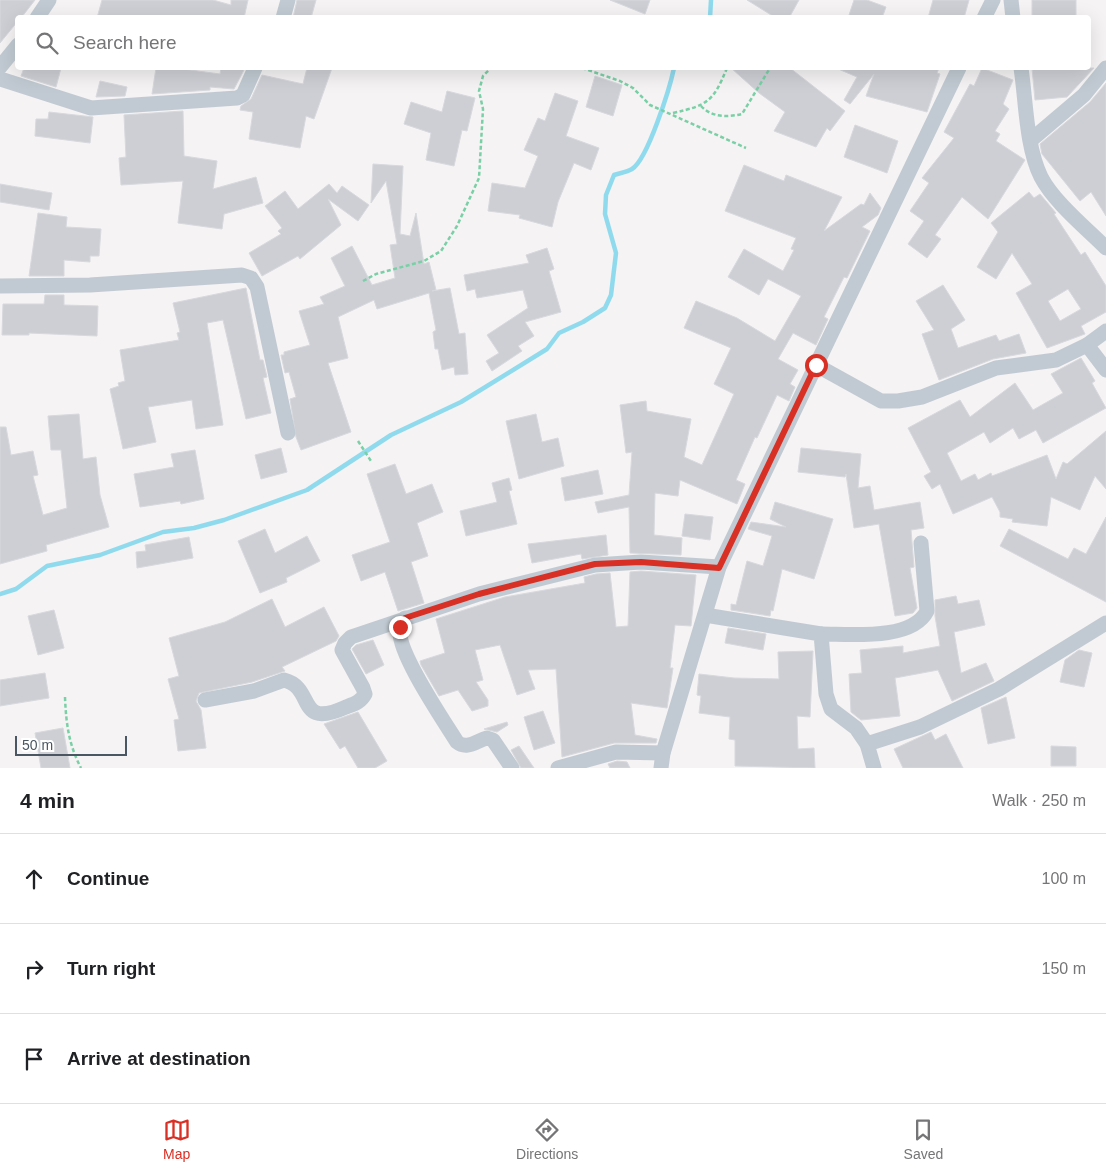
<!DOCTYPE html>
<meta charset="utf-8">
<style>
:root{--surface:#fff;--page:#f6f6f6;--text:#202124;--muted:#757577;--line:#e0e0e0;--accent:#d93025}
body{margin:0;font-family:Arial,sans-serif;background:var(--page);color:var(--text)}
.scale{position:absolute;left:15px;bottom:12px;width:112px;box-sizing:border-box;padding-left:5px;border:2px solid #4a5661;border-top:0;font-size:14px;line-height:18px;white-space:nowrap;color:#4a5661;-webkit-text-stroke:4px #fff;paint-order:stroke}
.stop{position:absolute;width:15px;height:15px;margin:-11px;border:4px solid #d93025;border-radius:50%;background:#fff}
.stop.end{background:#d93025;border-color:#fff;box-shadow:0 1px 5px #0008}
.list{margin:0;padding:0;list-style:none}
h2{display:flex;justify-content:space-between;align-items:center;height:65px;margin:0;padding:0 20px;font-size:21px}
h2 small{font-size:16px;font-weight:400;color:var(--muted)}
.list li{display:grid;grid-template-columns:32px 1fr auto;gap:15px;align-items:center;box-sizing:border-box;height:90px;padding:0 20px;border-top:1px solid var(--line)}
.list b{display:block;font-size:19px;white-space:nowrap}
.list em{font-size:16px;font-style:normal;color:var(--muted)}
.icon{flex:none;width:28px;height:28px;fill:none;stroke:currentColor;stroke-width:2;stroke-linecap:round;stroke-linejoin:round}
.map{position:relative;flex:none;width:1106px;height:768px;overflow:hidden}
.search{position:absolute;background:var(--surface);box-shadow:0 5px 20px #0002;left:15px;right:15px;top:15px;height:55px;display:flex;align-items:center;gap:12px;box-sizing:border-box;padding:0 18px;border-radius:5px;color:var(--muted);font-size:19px}
.sheet{height:335px;background:var(--surface)}
nav{display:flex;justify-content:space-around;align-items:center;box-sizing:border-box;height:70px;border-top:1px solid var(--line);background:var(--surface);font-size:14px;color:var(--muted)}
nav a{display:grid;justify-items:center;gap:2px}
nav .on{color:var(--accent)}
.map>svg:first-child{display:block}
.lines{fill:none;stroke-linecap:round;stroke-linejoin:round}
.stream{stroke:#90daee;stroke-width:4.5}
.building{fill:#cdcfd5;stroke:#d7d9de;fill-rule:evenodd}
.path{stroke:#7ad0a6;stroke-width:2.5;stroke-dasharray:4 2.5;stroke-linecap:butt}
.minor{stroke:#c1cad2;stroke-width:15}
.route{stroke:#d93025;stroke-width:6}
</style>
<div class="map">
<svg width="1106" height="768" viewBox="0 0 1106 768">
<rect width="100%" height="100%" fill="#f5f3f3"/>
<g class="lines">
<g class="stream">
<path d="M710,18L711,0"/>
<path d="M0,594L16,589L47,566L100,555L163,532L194,528L224,520L307,490L391,435L461,402L547,349L559,333L583,322L605,308L611,295L616,253L605,214L606,195L614,175C620,173 627,172 632,169C648,159 670,87 674,68"/>
</g>
</g>
<g class="building">
<path d="M0,0H35L21,18H18V21L0,43Z"/>
<path d="M102,0H213L231,5V0H248L244,18H97Z"/>
<path d="M297,0H316L311,18H293Z"/>
<path d="M610,0H650L645,14Z"/>
<path d="M747,0H799L789,18H776Z"/>
<path d="M854,0H867L886,7L882,18H848Z"/>
<path d="M933,0H969L964,18H928Z"/>
<rect x="1032" y="0" width="44" height="18"/>
<path d="M24,68H61L56,87L21,76Z"/>
<path d="M156,68H175L220,74L221,68H245L234,89L210,87V90L152,94Z"/>
<path d="M307,68H332L314,119L306,116L300,148L249,139L253,112L240,110L241,106L251,99L262,75L303,84Z"/>
<path d="M731,68H790L845,111L830,131L827,128L816,147L774,131L785,112L759,93Z"/>
<path d="M836,68H939L937,73L940,74L927,112L866,96L874,74L850,104L844,100L857,77Z"/>
<path d="M982,68L1013,80L1003,104L1009,109L995,131L1000,134L996,141L1025,160L988,219L962,197L935,235L941,239L927,258L908,244L924,221L910,211L929,183L922,178L954,138L944,132L970,84L974,86Z"/>
<path d="M1032,68H1094L1067,97L1035,100Z"/>
<path d="M595,76L622,85L613,116L586,107Z"/>
<path d="M100,81L127,87L125,96L96,97Z"/>
<path d="M1106,83V216L1091,192L1080,201L1042,154L1040,144L1090,102Z"/>
<path d="M447,91L475,98L467,131L462,130L454,166L426,160L431,133L404,124L411,102L442,112Z"/>
<path d="M555,93L578,101L566,136L599,148L591,170L574,163L558,202L552,227L519,218L520,215L488,211L492,183L525,188L538,156L524,150L538,118L545,121Z"/>
<path d="M183,111L184,156L217,161L213,189L256,177L263,203L224,214L222,229L178,223L183,181L121,185L119,158L126,157L124,115Z"/>
<path d="M49,112L93,117L90,143L35,136L36,119H48Z"/>
<path d="M855,125L898,141L887,173L844,157Z"/>
<path d="M373,164L403,166L400,234L410,236L416,213L424,264L429,262L436,290L432,291L450,288L459,334L465,333L468,374L455,375L454,367L442,370L438,349H435L433,332L436,330L429,293L377,309L374,300L338,317L348,358L328,363L351,432L301,450L296,437L290,399L296,397L289,372L285,373L281,355H284V352L310,345L299,311L324,304L320,297L345,286L331,258L352,246L372,285L395,278L390,245L397,244L386,181L371,203Z"/>
<path d="M744,165L784,181L786,175L842,197L824,231L861,204L864,205L870,193L881,208L878,215L862,227L870,231L847,278L844,277L824,317L828,319L816,345L793,333L778,359L798,370L790,384L795,387L789,401L777,395L757,438L755,437L736,480L745,484L737,504L680,480L678,496L655,493L654,535L682,538L681,555L630,553L629,507L598,513L595,502L629,495L632,452L626,453L620,405L646,401L647,411L691,419L684,457L702,465L734,394L714,384L731,348L684,328L696,301L737,318L775,341L801,296L768,279L759,295L728,277L744,249L783,271L794,250L791,249L796,238L725,211Z"/>
<path d="M0,184L52,193L49,210L0,202Z"/>
<path d="M329,184L337,193L342,186L369,205L358,221L328,199L341,225L300,259L298,256L262,276L249,253L281,234L278,231L282,228L265,206L285,191L298,209Z"/>
<path d="M1029,192L1034,198L1040,194L1056,213L1054,214L1081,255L1085,252L1106,286V312L1081,326L1085,334L1047,348L1016,293L1032,284L1012,253L996,279L977,267L998,232L991,223ZM1068,289L1081,309L1060,321L1048,301Z"/>
<path d="M38,213L67,217L66,227L101,229L99,256H90V262L64,260V276H29Z"/>
<path d="M547,248L554,269L549,271L561,312L525,322L534,336L518,346L522,351L492,371L486,361L499,353L487,335L528,308L523,290L477,298L475,289L467,291L464,275L529,263L526,255Z"/>
<path d="M943,285L965,320L951,329L958,348L996,335L999,341L1019,334L1026,353L993,359L939,380L922,334L934,330L916,301Z"/>
<path d="M246,288L260,360H263L267,377L263,378L271,413L246,419L223,320L207,323L223,425L196,429L192,400L148,407L156,442L123,449L110,389L119,386L118,383L125,381L120,350L179,340L177,333L180,332L173,303Z"/>
<path d="M45,295H64V305L98,306L97,336L29,333V335H2L3,304H44Z"/>
<path d="M1081,358L1095,381L1092,383L1106,408L1043,443L1036,430L1019,439L1013,428L990,443L984,432L947,453L961,481L975,474L978,480L991,473L992,476L1047,455L1056,479L1063,462L1067,464L1106,431V489L1095,476L1080,510L1051,497L1047,526L1012,522L1013,519L1000,517V512L992,497L953,514L940,484L932,489L924,476L931,472L908,428L960,400L970,417L1015,383L1033,410L1063,393L1051,374Z"/>
<path d="M79,414L83,459L96,457L100,495L109,527L46,545L47,551L0,564V427H6L11,455L33,451L38,475L33,476L43,515L67,508L61,450H51L48,416Z"/>
<path d="M536,414L542,442L558,438L564,466L519,479L506,421Z"/>
<path d="M281,448L287,472L261,479L255,455Z"/>
<path d="M801,448L861,454L858,488L870,486L874,510L920,502L924,528L911,530L914,567L910,568L917,608L913,613L895,616L879,524L854,528L846,474L845,477L798,472Z"/>
<path d="M195,450L204,499L181,504L180,501L140,507L134,474L174,467L171,454Z"/>
<path d="M395,464L406,494L432,484L443,512L417,523L428,556L411,562L424,603L398,611L385,572L361,581L352,555L390,542L367,474Z"/>
<path d="M598,470L603,494L565,501L561,478Z"/>
<path d="M509,478L512,490L509,491L517,524L466,536L460,511L497,502L492,483Z"/>
<path d="M775,502L833,519L814,579L782,569L773,611L771,610L770,616L731,610V604L736,605L747,561L763,566L772,536L748,529L751,522L786,527L770,519Z"/>
<path d="M685,514L713,517L710,540L682,536Z"/>
<path d="M1106,517V602L1000,546L1009,529L1068,559L1074,548L1086,554Z"/>
<path d="M265,529L275,553L307,536L320,561L286,578L287,582L260,593L238,541Z"/>
<path d="M606,535L608,555L582,559L581,554L532,563L528,544Z"/>
<path d="M189,537L193,558L137,568L136,552L146,551L145,545Z"/>
<path d="M641,571L696,575L691,626L675,625L670,668H673L667,708L631,703L635,735L657,739L656,743H614L562,757L556,669L528,670L535,689L517,695L500,645L475,650L483,680L476,682L488,700V706L472,711L458,690L439,696L421,665L420,661L445,653L436,619L505,597L585,583L584,577L596,574L610,573L616,627L628,626L630,572Z"/>
<path d="M956,596L958,604L979,600L985,625L954,632L961,673L986,663L994,681L952,701L938,670L895,678L900,716L861,720L851,712L849,674L862,673L860,650L903,646V653L940,646L935,616V600Z"/>
<path d="M272,599L285,627L324,607L339,636L336,641L282,667L285,671L252,682L199,693L196,701L201,710L206,748L178,751L174,720L179,719L168,679L179,676L169,638L225,622Z"/>
<path d="M54,610L64,648L38,655L28,616Z"/>
<path d="M728,628L766,634L763,650L725,643Z"/>
<path d="M373,640L384,665L366,674L352,649L356,645Z"/>
<path d="M1079,650L1092,653L1084,687L1060,682L1065,660Z"/>
<path d="M813,651L810,717L797,716L798,749L814,748L815,768L735,766V740L729,739L730,717L699,713L701,696L697,695L699,674L734,678L779,679L778,652Z"/>
<path d="M45,673L49,698L0,706V680Z"/>
<path d="M1006,697L1015,738L988,744L981,708Z"/>
<path d="M543,711L555,743L534,750L524,717Z"/>
<path d="M358,712L387,761L375,768H358L345,746L340,749L324,724Z"/>
<path d="M507,722L508,725L497,732L484,729Z"/>
<path d="M63,728L70,768H41L35,733Z"/>
<path d="M931,732L935,740L946,734L963,768H903L894,749Z"/>
<path d="M519,746L534,768H521L511,750Z"/>
<path d="M1051,746L1076,747V766H1051Z"/>
<path d="M617,761L627,762L630,768H610L608,764Z"/>
</g>
<g class="lines">
<g class="path">
<path d="M582,68L620,81L633,88L650,105L746,148"/>
<path d="M701,106C712,118 728,117 742,114L770,68"/>
<path d="M673,113C708,105 713,102 727,68"/>
<path d="M363,281L376,274L424,261L441,251L457,226L479,178L483,109L479,91L483,76L491,68"/>
<path d="M358,441L371,461"/>
<path d="M65,697C66,724 69,745 81,768"/>
</g>
<g class="minor">
<path d="M1011,0L1013,18"/>
<path d="M37,18L49,0"/>
<path d="M283,18L288,0"/>
<path d="M984,18L993,0"/>
<path d="M0,67L18,45"/>
<path d="M1021,68C1026,101 1026,147 1041,177C1054,202 1086,228 1106,248"/>
<path d="M0,79L91,108L237,98L243,95L255,68"/>
<path d="M1031,140L1084,95L1106,68"/>
<path d="M0,286L90,285L242,275L251,278L257,287L288,433"/>
<path d="M1087,345L1106,370"/>
<path d="M816,365L881,401H898L922,397L996,368L1056,360L1087,345L1106,331"/>
<path d="M705,615L821,634L826,694L831,709L856,728L867,744L874,768"/>
<path d="M405,618C403,621 400,625 400,629C396,651 444,721 457,742C467,750 476,741 487,738L493,740L512,768"/>
<path d="M821,634C849,634 912,641 927,611L921,543"/>
<path d="M205,700L254,691L284,680C316,688 295,730 346,707C354,704 361,702 365,694L363,688L342,650L345,643L351,637L479,594L595,565L641,562L719,567"/>
<path d="M867,744L920,727L999,689L1106,623"/>
<path d="M558,768L616,752L663,753"/>
<path d="M661,768L663,753L719,567L959,68"/>
</g>
</g>
<g class="lines">
<path class="route" d="M400,627L405,618L479,594L595,564L641,562L719,568L816,365"/>
</g>
</svg>
<div class="scale">50 m</div>
<div class="stop" style="left:816px;top:365px"></div>
<div class="stop end" style="left:400px;top:627px"></div>
<div class="search"><svg class="icon" aria-label="search" viewBox="0 0 24 24"><circle cx="10" cy="10" r="6"/><path d="M15 15l6 6"/></svg>Search here</div>
</div>
<section class="sheet">
<h2>4 min<small>Walk · 250 m</small></h2>
<ul class="list">
<li><svg class="icon" aria-label="ahead" viewBox="0 0 24 24"><path d="M12 20V5M6 11l6-6 6 6"/></svg><div><b>Continue</b></div><em>100 m</em></li>
<li><svg class="icon" aria-label="right" viewBox="0 0 24 24"><path d="M7 20v-9h11M14 6l5 5-5 5"/></svg><div><b>Turn right</b></div><em>150 m</em></li>
<li><svg class="icon" aria-label="arrive" viewBox="0 0 24 24"><path d="M6 21V4h12l-3 4 3 4H6"/></svg><div><b>Arrive at destination</b></div></li>
</ul>
</section>
<nav>
<a class="on"><svg class="icon" aria-label="map" viewBox="0 0 24 24"><path d="M3 6l6-2 6 2 6-2v14l-6 2-6-2-6 2zM9 4v14M15 6v14"/></svg>Map</a>
<a><svg class="icon" aria-label="directions" viewBox="0 0 24 24"><path d="M12 3l9 9-9 9-9-9zM9 14v-3h6M13 9l2 2-2 2"/></svg>Directions</a>
<a><svg class="icon" aria-label="saved" viewBox="0 0 24 24"><path d="M7 4h10v16l-5-4-5 4z"/></svg>Saved</a>
</nav>
